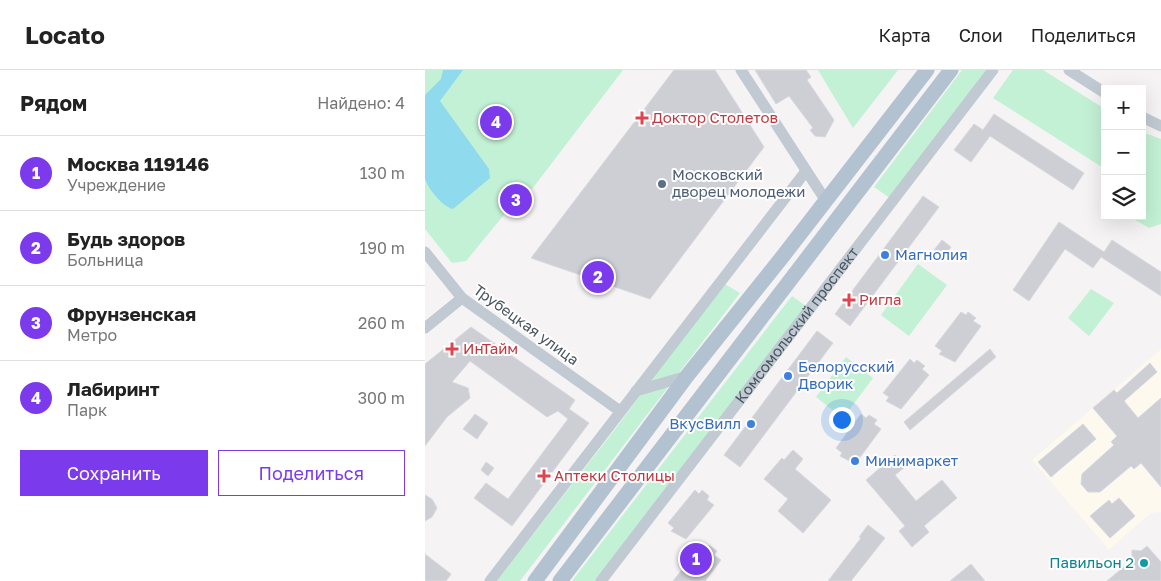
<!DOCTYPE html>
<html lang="ru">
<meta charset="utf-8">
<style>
:root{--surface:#fff;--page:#f2f2f2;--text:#222;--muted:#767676;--line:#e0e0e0;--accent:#7c3aed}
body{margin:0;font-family:"Golos Text",sans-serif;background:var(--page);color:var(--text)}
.controls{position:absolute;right:15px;top:15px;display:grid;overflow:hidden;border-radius:0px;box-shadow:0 5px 20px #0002}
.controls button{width:45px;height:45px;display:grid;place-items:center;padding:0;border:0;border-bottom:1px solid var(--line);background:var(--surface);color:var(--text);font:25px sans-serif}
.you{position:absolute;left:416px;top:349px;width:18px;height:18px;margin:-12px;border:4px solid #fff;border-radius:50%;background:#1a73e8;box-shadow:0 0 0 8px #1a73e833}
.badge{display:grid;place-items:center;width:32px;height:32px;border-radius:50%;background:var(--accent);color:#fff;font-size:16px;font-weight:700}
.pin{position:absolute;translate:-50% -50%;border:2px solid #fff;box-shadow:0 1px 5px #0006}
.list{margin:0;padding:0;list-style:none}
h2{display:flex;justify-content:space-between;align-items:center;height:65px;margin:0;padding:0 20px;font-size:21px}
h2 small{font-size:16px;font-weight:400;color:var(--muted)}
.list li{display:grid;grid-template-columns:32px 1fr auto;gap:15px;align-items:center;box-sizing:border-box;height:75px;padding:0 20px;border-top:1px solid var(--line)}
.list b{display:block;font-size:19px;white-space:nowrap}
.list p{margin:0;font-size:16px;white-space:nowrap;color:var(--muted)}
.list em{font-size:16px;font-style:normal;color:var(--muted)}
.actions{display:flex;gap:10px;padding:15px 20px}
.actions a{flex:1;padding:11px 0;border:1px solid var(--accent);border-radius:0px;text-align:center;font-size:18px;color:var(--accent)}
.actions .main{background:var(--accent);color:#fff}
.icon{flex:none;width:28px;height:28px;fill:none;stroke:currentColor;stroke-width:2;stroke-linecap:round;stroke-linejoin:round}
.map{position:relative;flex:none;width:736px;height:511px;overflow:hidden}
header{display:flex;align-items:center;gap:30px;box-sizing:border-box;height:70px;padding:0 25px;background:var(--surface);border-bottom:1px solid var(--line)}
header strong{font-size:24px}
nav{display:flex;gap:28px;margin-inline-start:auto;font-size:18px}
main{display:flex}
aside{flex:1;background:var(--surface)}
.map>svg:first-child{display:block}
.commercial{fill:#fdf9ef}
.green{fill:#c3f1d5}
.water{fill:#90daee}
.building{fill:#cdcfd5;stroke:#d7d9de}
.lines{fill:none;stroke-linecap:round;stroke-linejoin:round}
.minor{stroke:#c1cad2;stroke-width:11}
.major{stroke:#b3c2d1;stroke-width:15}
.health-dot{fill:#e0444e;stroke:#fff;stroke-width:2}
.service-dot{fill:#5c6f8a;stroke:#fff;stroke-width:2}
.shop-dot{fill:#3f7fe0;stroke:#fff;stroke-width:2}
.culture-dot{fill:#0f9aa8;stroke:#fff;stroke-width:2}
.labels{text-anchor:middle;stroke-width:4;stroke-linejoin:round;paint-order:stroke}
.health-label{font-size:15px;fill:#be3a42;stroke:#fff;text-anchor:start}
.service-label{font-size:15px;fill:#4e5e75;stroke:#fff;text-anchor:start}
.shop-label{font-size:15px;fill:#366cbe;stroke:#fff;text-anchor:start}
.street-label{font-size:15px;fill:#4a5661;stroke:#fff}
.culture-label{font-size:15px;fill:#0d838f;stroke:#fff;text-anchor:end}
</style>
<header>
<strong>Locato</strong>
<nav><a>Карта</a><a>Слои</a><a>Поделиться</a></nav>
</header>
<main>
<aside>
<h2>Рядом<small>Найдено: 4</small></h2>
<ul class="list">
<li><span class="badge">1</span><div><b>Москва 119146</b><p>Учреждение</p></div><em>130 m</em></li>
<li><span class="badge">2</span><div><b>Будь здоров</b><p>Больница</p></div><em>190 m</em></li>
<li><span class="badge">3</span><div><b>Фрунзенская</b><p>Метро</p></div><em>260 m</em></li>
<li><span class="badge">4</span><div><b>Лабиринт</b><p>Парк</p></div><em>300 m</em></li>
</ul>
<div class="actions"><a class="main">Сохранить</a><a>Поделиться</a></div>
</aside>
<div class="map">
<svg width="736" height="511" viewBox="0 0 736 511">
<rect width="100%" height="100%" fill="#f5f3f3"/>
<path class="commercial" d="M736,279V442L726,443L684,480L607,390Z"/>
<g class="green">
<path d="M0,0H198L107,119L102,117L41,191L27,193L0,159Z"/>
<path d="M393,0H473L428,58Z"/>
<path d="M537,0H564L465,128L449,117Z"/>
<path d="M588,0H618L680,39V99L568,28Z"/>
<path d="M717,62L736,69V154L724,158L705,147L717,146L719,123L717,122Z"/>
<path d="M493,194L522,215L484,266L456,245Z"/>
<path d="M298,213L315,223L95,511H72L191,358Z"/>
<path d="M666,219L689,233L664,266L643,248Z"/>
<path d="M367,226L382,237L173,511H147Z"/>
<path d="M421,287L448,308L418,348L391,327Z"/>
</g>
<path class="water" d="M18,0H38L15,31L64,99L65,108L28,139C18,137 2,118 0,108C0,82 0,52 0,25L16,9Z"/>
<g class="building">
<path d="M249,0H290L339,77L225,229L106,188Z"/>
<path d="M330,0H381L386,7L382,10L409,50L400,67L390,66L385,60L388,58L364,26L351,34Z"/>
<path d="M569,44L659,103L648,120L565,66L546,92L529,80L549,54L558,60Z"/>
<path d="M498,126L514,137L425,256L410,244Z"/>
<path d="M634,152L679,182L687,170L736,202V226L676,187L668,198L640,179L604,231L588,220Z"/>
<path d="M517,170L526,177L519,187L509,180Z"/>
<path d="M536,242L541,245L543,242L551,248L548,251L556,256L530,292L514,284L517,281L510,276Z"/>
<path d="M46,257L150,330L144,339L164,353L87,456L49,428L61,413L83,429L143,349L133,341L122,347L45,291L27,312L43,318L45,328L22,347L0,376V294Z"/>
<path d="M392,261L408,273L315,397L299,385Z"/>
<path d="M565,279L571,287L485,360L479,352Z"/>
<path d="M485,289L489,293L492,290L500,296L497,299L504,305L476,339L461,331L464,327L458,323Z"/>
<path d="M725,293L732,302L699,331L713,348L736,328V417L716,393L709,399L706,396L675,422H663L656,414L657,404L689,375L686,372L692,366L668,338L689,320L692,323Z"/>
<path d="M50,344L63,353L52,369L38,359Z"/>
<path d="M436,344L441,348L444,345L452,350L449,354L456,359L430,394L415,386L417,383L411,378Z"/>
<path d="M658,354L671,369L626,407L613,392Z"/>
<path d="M368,380L378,389L370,399L406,430L378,463L353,441L363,429L339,409L357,388L359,390Z"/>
<path d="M470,385L480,397L470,405L491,431L517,410L532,428L499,456L504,462L487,477L474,461L480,456L441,410Z"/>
<path d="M61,392L69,398L63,406L56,400Z"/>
<path d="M270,420L274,424L277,420L284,426L282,430L289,435L261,469L246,461L249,458L243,453Z"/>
<path d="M0,425L7,429L12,438L7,447L0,451Z"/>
<path d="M694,428L710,446L685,468L665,446L684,430L687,434Z"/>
<path d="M443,455L460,468L426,511H403L436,468L434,467Z"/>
<path d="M277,475L282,479L284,475L292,481L289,485L296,490L284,506L280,511H248Z"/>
<path d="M722,476L736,492V511H682L707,490V480L716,481Z"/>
<path d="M0,484L26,504L21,511H0Z"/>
<path d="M546,494L560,511H525Z"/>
</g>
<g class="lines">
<g class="minor">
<path d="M316,0L401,131"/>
<path d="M644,0L680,23"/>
<path d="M717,47L736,56"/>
<path d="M0,182L37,228L195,341"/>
<path d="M0,258L37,228"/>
<path d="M211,321L262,306"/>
<path d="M65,511L381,101"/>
<path id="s1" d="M176,511L568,0"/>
</g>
<g class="major">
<path d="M110,511L262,306L358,186L502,0"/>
<path d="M135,511L526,0"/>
</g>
</g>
<g class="health-dot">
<path d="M214.5 40.5h5v5h5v5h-5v5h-5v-5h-5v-5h5z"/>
<path d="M421.5 222.5h5v5h5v5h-5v5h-5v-5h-5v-5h5z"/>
<path d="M24.5 271.5h5v5h5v5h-5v5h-5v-5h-5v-5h5z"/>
<path d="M116.5 398.5h5v5h5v5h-5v5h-5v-5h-5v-5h5z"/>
</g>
<circle class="service-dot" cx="237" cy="114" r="5"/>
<g class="shop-dot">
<circle cx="460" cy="185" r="5"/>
<circle cx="363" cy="306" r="5"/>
<circle cx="326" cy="354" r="5"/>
<circle cx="430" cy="391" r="5"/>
</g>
<circle class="culture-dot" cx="719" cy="493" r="5"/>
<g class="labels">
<g class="health-label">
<text x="227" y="53">Доктор Столетов</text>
<text x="434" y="235">Ригла</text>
<text x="38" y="284">ИнТайм</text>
<text x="129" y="411">Аптеки Столицы</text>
</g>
<g class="service-label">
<text x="247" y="110">Московский<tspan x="247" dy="17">дворец молодежи</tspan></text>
</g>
<g class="shop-label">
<text x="470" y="190">Магнолия</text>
<text x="373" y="302">Белорусский<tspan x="373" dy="17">Дворик</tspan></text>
<text x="316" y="359" text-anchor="end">ВкусВилл</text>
<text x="440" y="396">Минимаркет</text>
</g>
<g class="street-label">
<text transform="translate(101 255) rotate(36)" y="5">Трубецкая улица</text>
<text dy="5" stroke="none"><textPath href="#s1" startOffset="322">Комсомольский проспект</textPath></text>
</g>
<g class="culture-label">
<text x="709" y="498">Павильон 2</text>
</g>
</g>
</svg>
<div class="controls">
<button>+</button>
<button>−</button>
<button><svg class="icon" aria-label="layers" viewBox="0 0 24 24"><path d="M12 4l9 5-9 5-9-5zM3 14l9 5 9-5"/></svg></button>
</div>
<div class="you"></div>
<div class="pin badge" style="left:271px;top:489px">1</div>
<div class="pin badge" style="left:173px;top:207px">2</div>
<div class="pin badge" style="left:91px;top:130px">3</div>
<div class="pin badge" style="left:71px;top:52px">4</div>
</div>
</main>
